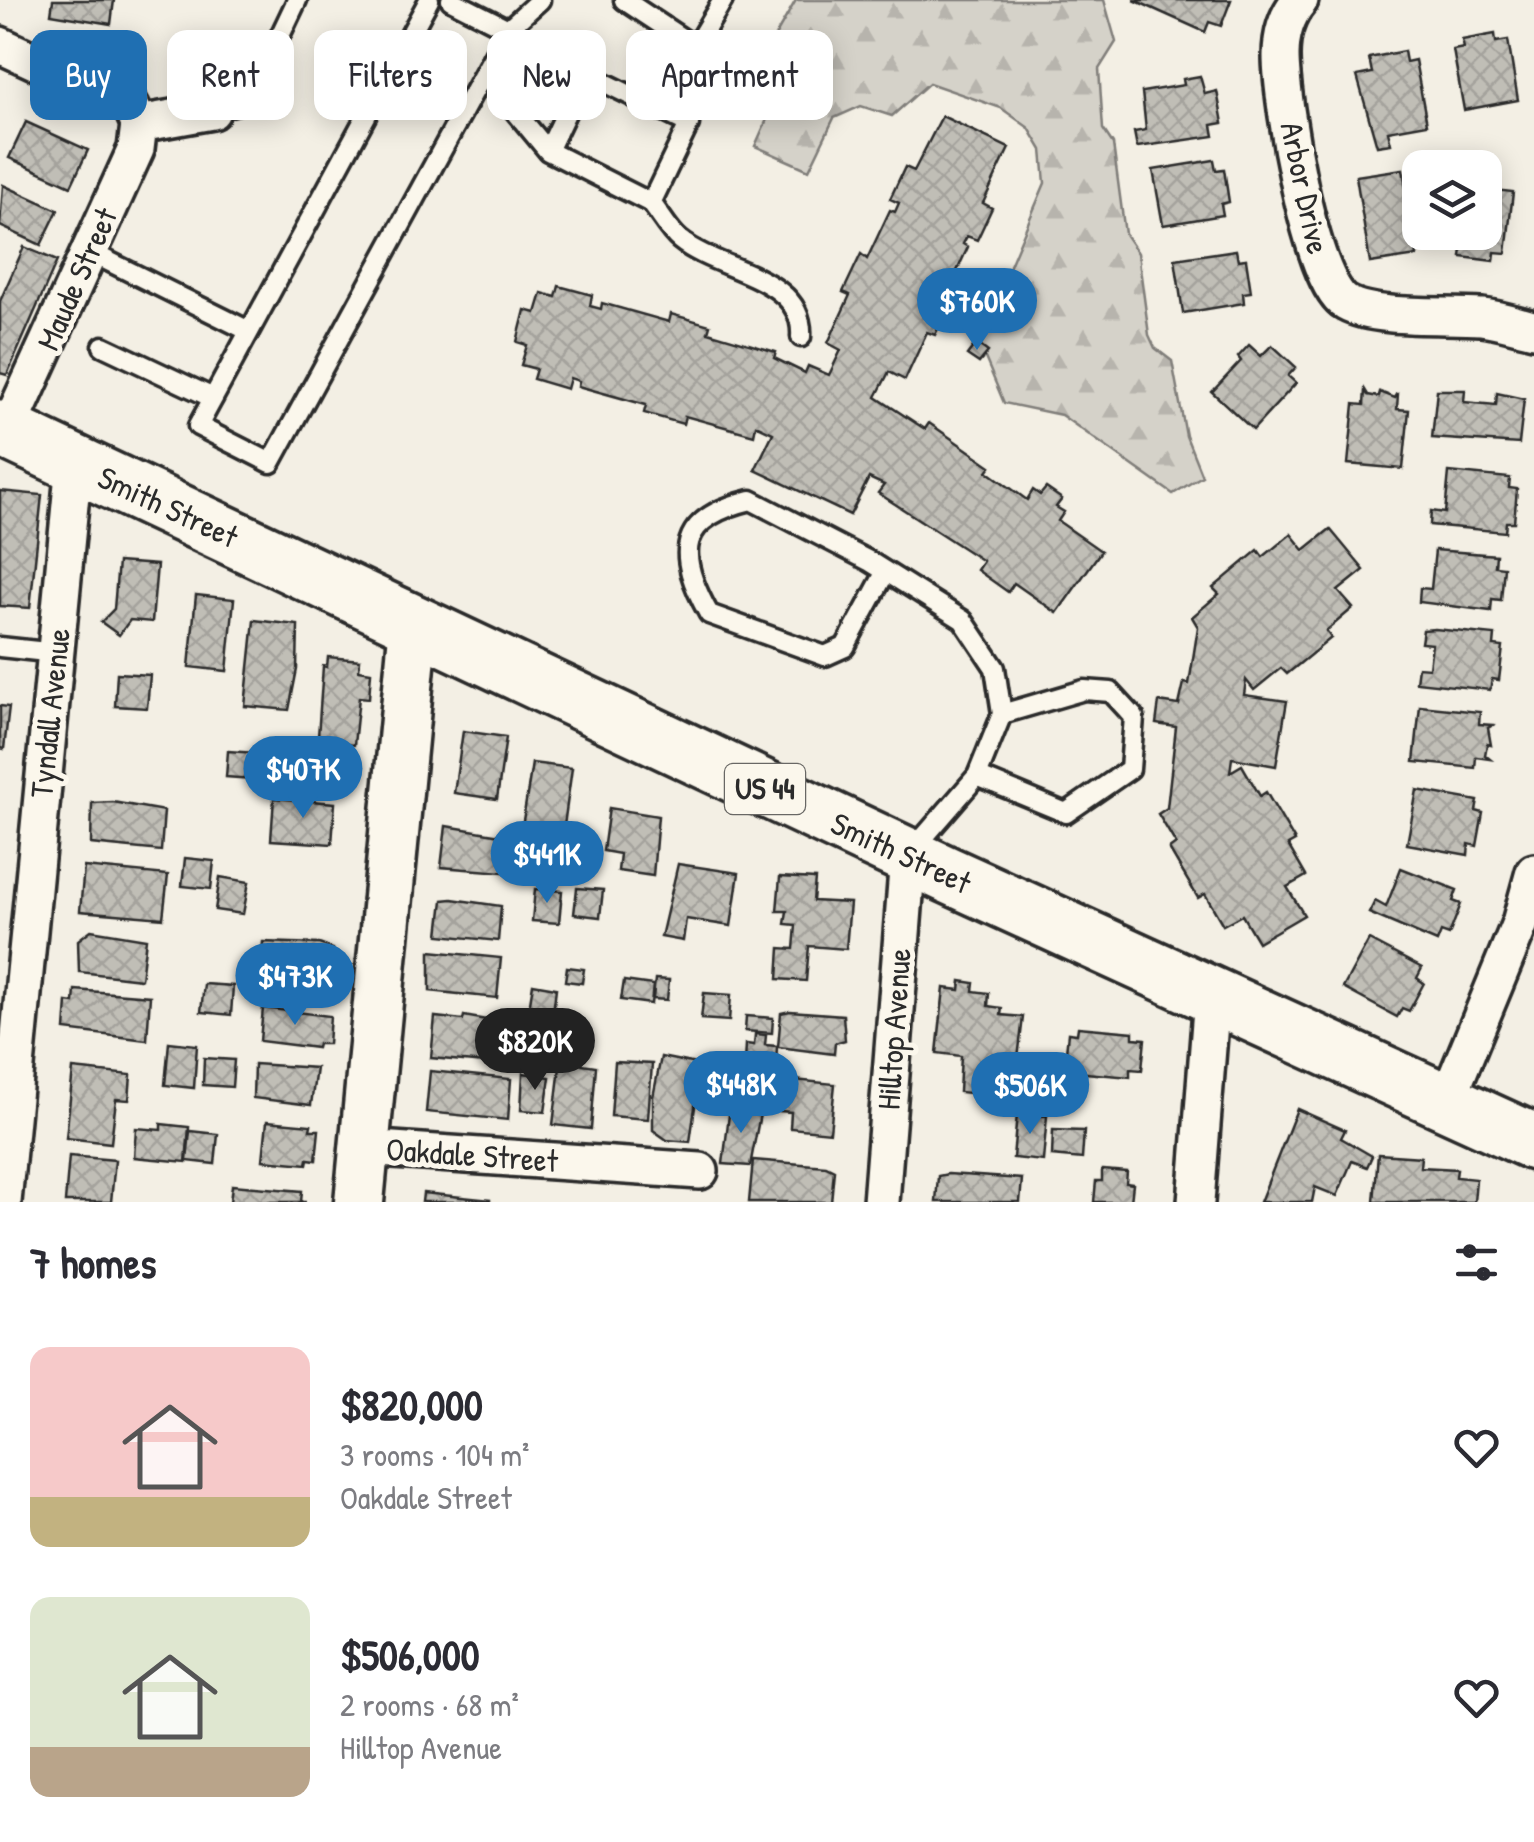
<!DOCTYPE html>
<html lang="en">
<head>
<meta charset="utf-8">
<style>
	:root { --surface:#fff; --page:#f7f7f7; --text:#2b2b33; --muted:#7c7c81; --accent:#1f6fb2 }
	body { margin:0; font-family:"Patrick Hand",sans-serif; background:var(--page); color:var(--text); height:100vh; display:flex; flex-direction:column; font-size:38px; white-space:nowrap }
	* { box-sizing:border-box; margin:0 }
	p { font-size:32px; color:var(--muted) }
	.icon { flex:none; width:55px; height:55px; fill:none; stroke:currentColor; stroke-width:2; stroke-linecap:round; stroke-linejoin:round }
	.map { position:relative; height:1202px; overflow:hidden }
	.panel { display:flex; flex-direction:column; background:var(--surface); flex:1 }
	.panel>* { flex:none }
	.top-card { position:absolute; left:30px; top:30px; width:1000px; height:90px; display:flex; gap:20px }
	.tools { position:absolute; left:1402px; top:150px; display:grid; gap:20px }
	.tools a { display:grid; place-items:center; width:100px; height:100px; border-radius:20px; background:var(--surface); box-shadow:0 5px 25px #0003; font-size:50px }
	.price { position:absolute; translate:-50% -85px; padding:0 22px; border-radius:35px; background:var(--accent); color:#fff; font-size:32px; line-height:65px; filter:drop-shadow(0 2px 5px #0008) }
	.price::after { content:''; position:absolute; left:50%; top:60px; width:30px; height:22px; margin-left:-15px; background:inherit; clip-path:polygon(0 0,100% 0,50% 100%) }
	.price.selected { background:#222; color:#fff }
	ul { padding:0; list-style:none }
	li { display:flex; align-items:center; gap:30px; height:250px; padding:0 30px }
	li span { display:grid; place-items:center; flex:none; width:280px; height:200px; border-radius:20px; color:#555 }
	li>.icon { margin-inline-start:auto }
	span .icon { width:120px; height:120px; fill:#fffc; stroke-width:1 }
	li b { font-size:42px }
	h2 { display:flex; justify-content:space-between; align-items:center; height:120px; padding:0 30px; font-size:42px }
	.chip { padding:0 35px; border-radius:20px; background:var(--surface); box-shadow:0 5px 25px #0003; font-size:35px; line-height:90px }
	.chip.selected { background:var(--accent); color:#fff }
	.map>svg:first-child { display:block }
</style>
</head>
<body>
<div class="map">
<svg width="1534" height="1202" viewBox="0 0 1534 1202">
	<defs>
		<pattern id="forest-firs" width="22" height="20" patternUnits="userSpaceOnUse" patternTransform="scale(2.5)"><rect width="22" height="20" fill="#d5d2c9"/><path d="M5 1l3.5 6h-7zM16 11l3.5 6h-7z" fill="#b7b4ad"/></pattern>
		<pattern id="building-cross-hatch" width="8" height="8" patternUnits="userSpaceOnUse" patternTransform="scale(2.5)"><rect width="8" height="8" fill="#c0beb6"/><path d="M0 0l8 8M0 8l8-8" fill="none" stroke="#a5a39d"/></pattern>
	</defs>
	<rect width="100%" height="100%" fill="#f3efe4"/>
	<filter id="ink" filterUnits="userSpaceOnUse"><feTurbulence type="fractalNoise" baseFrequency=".01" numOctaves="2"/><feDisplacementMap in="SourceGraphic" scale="20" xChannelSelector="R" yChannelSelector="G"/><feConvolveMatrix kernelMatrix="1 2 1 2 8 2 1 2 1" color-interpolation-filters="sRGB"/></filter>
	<g filter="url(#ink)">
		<!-- forest -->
		<path fill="url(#forest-firs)" stroke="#807e7a" stroke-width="2.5" d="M 796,0 L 1104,0 L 1116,42 L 1099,69 L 1103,129 L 1113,144 L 1125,234 L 1138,253 L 1149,335 L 1155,348 L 1172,361 L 1186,436 L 1202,476 L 1173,494 L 1061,415 L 1004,403 L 978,341 L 1045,183 L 1042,150 L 1029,128 L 1001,108 L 929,83 L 892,116 L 861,106 L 834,118 L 809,170 L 755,146 L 777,97 L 770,80 L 756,69 Z"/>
		<!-- building -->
		<g fill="url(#building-cross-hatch)" stroke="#2b2b2b" stroke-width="2.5">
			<path d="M 53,0 L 114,0 L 111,24 L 51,14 Z"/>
			<path d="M 1134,0 L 1231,0 L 1221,26 L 1209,22 L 1205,32 Z"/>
			<path d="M 1495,34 L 1496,42 L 1508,40 L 1518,100 L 1464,110 L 1453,50 L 1464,48 L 1462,40 Z"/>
			<path d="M 1404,51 L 1406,62 L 1415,60 L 1427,124 L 1388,131 L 1391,144 L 1377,146 L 1357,76 L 1372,73 L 1369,58 Z"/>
			<path d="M 1200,76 L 1205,94 L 1217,91 L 1223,123 L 1212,125 L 1214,136 L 1137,147 L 1134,132 L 1146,130 L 1142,92 L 1184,85 L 1183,79 Z"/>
			<path d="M 942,116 L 1009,148 L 983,203 L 992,208 L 977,240 L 967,236 L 963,244 L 968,247 L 946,295 L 953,298 L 935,335 L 927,332 L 905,380 L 889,372 L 876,397 L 925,429 L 929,423 L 991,466 L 987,471 L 1027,500 L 1033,490 L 1040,495 L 1046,488 L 1062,499 L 1056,507 L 1064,512 L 1058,521 L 1101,551 L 1057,613 L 1014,583 L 1008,592 L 977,570 L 983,561 L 878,493 L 884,485 L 869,478 L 850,515 L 755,470 L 773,433 L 756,425 L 754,435 L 685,416 L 683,424 L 644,413 L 646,405 L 578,386 L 579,381 L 570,378 L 567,389 L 533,379 L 536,369 L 521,365 L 527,345 L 517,342 L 525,310 L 536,313 L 542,293 L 556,297 L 559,286 L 592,295 L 590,306 L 601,309 L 602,303 L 669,322 L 671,314 L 710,325 L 708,332 L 776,352 L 774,358 L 805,373 L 808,366 L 829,375 L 841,350 L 828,343 L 850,295 L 843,292 L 861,254 L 867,259 L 890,210 L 895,212 L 899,203 L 890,199 L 905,167 L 914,171 Z"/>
			<path d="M 26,122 L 88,150 L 71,186 L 9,158 Z"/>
			<path d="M 1214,160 L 1216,170 L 1224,169 L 1229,202 L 1221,204 L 1223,215 L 1163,225 L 1153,170 Z"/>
			<path d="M 1403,169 L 1417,256 L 1370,263 L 1356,176 Z"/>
			<path d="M 3,185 L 58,210 L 41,245 L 0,226 Z"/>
			<path d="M 1485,189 L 1513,192 L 1506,253 L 1495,252 L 1494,261 L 1461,257 L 1462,249 L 1450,248 L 1452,232 L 1485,232 Z"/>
			<path d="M 24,247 L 57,261 L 7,375 L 0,373 L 0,301 Z"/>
			<path d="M 1236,250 L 1238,260 L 1246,259 L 1251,292 L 1243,293 L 1244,303 L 1183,313 L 1175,259 Z"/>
			<path d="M 976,343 L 988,352 L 979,363 L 967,355 Z"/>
			<path d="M 1249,345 L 1261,356 L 1272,345 L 1296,367 L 1288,376 L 1296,383 L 1253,430 L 1212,392 L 1241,361 L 1238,357 Z"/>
			<path d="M 1365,390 L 1368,395 L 1379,397 L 1380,392 L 1395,398 L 1398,393 L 1397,409 L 1409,410 L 1403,469 L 1348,464 L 1354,404 L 1364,405 Z"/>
			<path d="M 1437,390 L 1465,390 L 1464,402 L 1496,405 L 1497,393 L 1524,399 L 1519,444 L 1432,438 Z"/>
			<path d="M 1449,472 L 1510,478 L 1509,488 L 1517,489 L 1514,522 L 1506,522 L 1505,532 L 1430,525 L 1431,511 L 1445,513 Z"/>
			<path d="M 0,491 L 42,495 L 30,608 L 0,606 Z"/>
			<path d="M 1330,529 L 1364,570 L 1338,591 L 1353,608 L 1326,631 L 1331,638 L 1287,674 L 1281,668 L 1254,690 L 1246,680 L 1244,695 L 1287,701 L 1276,766 L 1232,758 L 1230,772 L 1242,765 L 1260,796 L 1266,792 L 1295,841 L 1288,845 L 1306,876 L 1287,887 L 1304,915 L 1258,942 L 1242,915 L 1223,925 L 1205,894 L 1198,898 L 1169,849 L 1176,844 L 1158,814 L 1167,808 L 1176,727 L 1156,724 L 1159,702 L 1179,705 L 1184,683 L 1189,684 L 1198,627 L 1192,617 L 1219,594 L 1213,588 L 1258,550 L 1263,557 L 1291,534 L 1304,550 Z"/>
			<path d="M 1435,550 L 1496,555 L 1495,566 L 1504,567 L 1501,600 L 1492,599 L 1491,611 L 1419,602 L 1420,588 L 1431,589 Z"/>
			<path d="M 118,562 L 157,565 L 152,622 L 130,620 L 119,635 L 101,622 L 114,609 Z"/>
			<path d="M 196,595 L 234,599 L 227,671 L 189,667 Z"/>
			<path d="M 254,620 L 298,625 L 297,669 L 289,710 L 245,706 Z"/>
			<path d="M 1435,629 L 1495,635 L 1494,646 L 1503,647 L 1499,680 L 1492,679 L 1490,690 L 1416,682 L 1418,667 L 1429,668 L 1432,644 L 1421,643 L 1423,630 Z"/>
			<path d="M 328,657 L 360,660 L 359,670 L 371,672 L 369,698 L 359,697 L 354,745 L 334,743 L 330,783 L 299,780 L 302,749 L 317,751 L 323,666 L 327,667 Z"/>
			<path d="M 117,673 L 150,675 L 147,708 L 115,706 Z"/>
			<path d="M 0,706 L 9,707 L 4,749 L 0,748 Z"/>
			<path d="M 1420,706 L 1480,712 L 1479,724 L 1493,725 L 1488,728 L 1491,745 L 1487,744 L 1485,755 L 1490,759 L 1476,757 L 1475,768 L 1414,762 Z"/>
			<path d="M 463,731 L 506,737 L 497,799 L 454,793 Z"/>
			<path d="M 228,751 L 255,753 L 252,779 L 226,777 Z"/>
			<path d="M 532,763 L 572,768 L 563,833 L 522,827 Z"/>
			<path d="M 1417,790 L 1478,801 L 1476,811 L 1483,813 L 1477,846 L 1469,844 L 1468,855 L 1407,844 Z"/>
			<path d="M 274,798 L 335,803 L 332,844 L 271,840 Z"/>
			<path d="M 113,802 L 164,811 L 161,851 L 91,844 L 92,803 Z"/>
			<path d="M 609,808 L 658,816 L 653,876 L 618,871 L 620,854 L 603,851 Z"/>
			<path d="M 446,826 L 519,838 L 515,873 L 441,867 Z"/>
			<path d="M 185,858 L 214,861 L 211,889 L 182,886 Z"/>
			<path d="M 678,864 L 739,873 L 731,926 L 686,919 L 683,941 L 661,937 Z"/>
			<path d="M 84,867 L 168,875 L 163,918 L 80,911 Z"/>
			<path d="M 1401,868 L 1457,890 L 1453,901 L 1461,904 L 1449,935 L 1441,932 L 1437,942 L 1369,913 L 1375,901 L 1386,907 Z"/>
			<path d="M 220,877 L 249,882 L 243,914 L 215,910 Z"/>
			<path d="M 780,877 L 815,879 L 813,901 L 850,903 L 846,949 L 809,946 L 806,981 L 778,979 L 780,948 L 794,949 L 796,925 L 785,924 L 787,911 L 777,911 Z"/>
			<path d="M 577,888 L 603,890 L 600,917 L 574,914 Z"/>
			<path d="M 535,889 L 562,891 L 559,923 L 532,921 Z"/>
			<path d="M 452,899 L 501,906 L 498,941 L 439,935 L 443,900 Z"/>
			<path d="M 91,930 L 146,939 L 141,979 L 79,972 L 78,940 Z"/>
			<path d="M 1369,940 L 1422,968 L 1417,978 L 1424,983 L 1409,1011 L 1402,1008 L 1397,1017 L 1343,988 Z"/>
			<path d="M 263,942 L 319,944 L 333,949 L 329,989 L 259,983 Z"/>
			<path d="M 430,951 L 501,958 L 497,998 L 430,991 Z"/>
			<path d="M 567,967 L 584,969 L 582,983 L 565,981 Z"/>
			<path d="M 655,979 L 669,980 L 667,1000 L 653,999 Z"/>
			<path d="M 624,981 L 653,985 L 651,1004 L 621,1000 Z"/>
			<path d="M 961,981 L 974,983 L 973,991 L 989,993 L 988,1006 L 1002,1008 L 1001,1015 L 1023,1017 L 1014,1092 L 999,1090 L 998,1096 L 959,1092 L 961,1056 L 937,1053 L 944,988 L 960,990 Z"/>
			<path d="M 204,984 L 233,986 L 231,1015 L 201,1012 Z"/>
			<path d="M 533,984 L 556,988 L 553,1013 L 529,1009 Z"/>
			<path d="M 75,990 L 150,996 L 147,1040 L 65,1030 L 67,1002 L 74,1003 Z"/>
			<path d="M 704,993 L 731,995 L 729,1021 L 701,1019 Z"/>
			<path d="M 263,1008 L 330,1016 L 328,1044 L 318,1044 L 317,1048 L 260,1041 Z"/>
			<path d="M 790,1011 L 843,1015 L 845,1040 L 835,1043 L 834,1054 L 778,1047 L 781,1013 Z"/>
			<path d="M 527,1013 L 556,1016 L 553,1044 L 525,1041 Z"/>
			<path d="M 464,1016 L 509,1024 L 506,1065 L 431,1058 L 435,1017 L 463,1020 Z"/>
			<path d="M 746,1016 L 773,1018 L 772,1033 L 745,1031 Z"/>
			<path d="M 1078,1027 L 1133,1032 L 1133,1038 L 1145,1039 L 1142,1070 L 1130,1069 L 1130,1077 L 1074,1072 L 1074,1064 L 1065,1061 L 1068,1033 L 1077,1034 Z"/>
			<path d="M 755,1034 L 766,1035 L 765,1045 L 777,1046 L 776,1065 L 745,1063 L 746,1044 L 754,1045 Z"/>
			<path d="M 169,1042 L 197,1045 L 194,1088 L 165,1085 Z"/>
			<path d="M 562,1050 L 583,1052 L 582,1064 L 596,1066 L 591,1129 L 553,1125 Z"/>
			<path d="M 661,1057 L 701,1065 L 690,1142 L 667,1140 L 653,1130 L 653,1097 Z"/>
			<path d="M 204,1058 L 234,1060 L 232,1087 L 203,1085 Z"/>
			<path d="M 615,1062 L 652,1064 L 648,1119 L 611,1116 Z"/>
			<path d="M 254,1064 L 316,1068 L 311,1105 L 253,1098 Z"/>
			<path d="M 73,1069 L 131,1075 L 129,1100 L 116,1099 L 111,1143 L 66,1138 Z"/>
			<path d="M 430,1071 L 511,1079 L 508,1120 L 426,1112 Z"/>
			<path d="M 523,1073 L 550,1077 L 545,1112 L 521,1110 Z"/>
			<path d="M 794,1080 L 835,1084 L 830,1132 L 790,1128 L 791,1112 L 780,1111 L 781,1093 L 793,1094 Z"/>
			<path d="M 730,1106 L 761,1109 L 750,1166 L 723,1164 Z"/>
			<path d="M 1297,1109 L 1345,1130 L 1341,1138 L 1372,1156 L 1367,1167 L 1352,1161 L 1337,1196 L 1315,1187 L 1312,1202 L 1260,1202 Z"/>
			<path d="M 1017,1114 L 1047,1116 L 1043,1161 L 1013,1158 Z"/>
			<path d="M 267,1121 L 311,1125 L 310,1130 L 319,1130 L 316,1160 L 308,1159 L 307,1164 L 263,1160 Z"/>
			<path d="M 161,1124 L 189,1127 L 186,1162 L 134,1157 L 136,1128 L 161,1130 Z"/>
			<path d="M 1053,1130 L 1084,1131 L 1082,1159 L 1052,1156 Z"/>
			<path d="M 190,1131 L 218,1134 L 215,1164 L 187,1161 Z"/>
			<path d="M 1378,1154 L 1421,1157 L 1420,1167 L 1457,1169 L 1456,1177 L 1476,1179 L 1474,1202 L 1374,1202 Z"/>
			<path d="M 69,1156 L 115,1160 L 111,1202 L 65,1202 Z"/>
			<path d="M 753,1160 L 826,1166 L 834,1170 L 831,1202 L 749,1202 Z"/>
			<path d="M 1102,1170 L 1127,1172 L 1126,1183 L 1133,1184 L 1131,1202 L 1094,1202 L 1096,1181 L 1102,1181 Z"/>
			<path d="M 948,1174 L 1022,1179 L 1020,1202 L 936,1202 L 938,1176 Z"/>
			<path d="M 232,1185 L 302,1191 L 301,1202 L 306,1202 L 230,1202 Z"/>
			<path d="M 423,1193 L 490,1200 L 490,1202 L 422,1202 Z"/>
		</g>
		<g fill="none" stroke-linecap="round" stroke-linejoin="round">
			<defs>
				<g id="lane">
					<path d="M 429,0 L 198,426 L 271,463 L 508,29 L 451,0"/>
					<path d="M 624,0 L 695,47 L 723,0"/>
					<path d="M 508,29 L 540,0"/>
					<path d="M 485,75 L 548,151 L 585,73 L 689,124 L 651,203 L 548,151"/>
					<path d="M 212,111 L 249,101 L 297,0"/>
					<path d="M 651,203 C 660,214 669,231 680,240 C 719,272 805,276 801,337"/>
					<path d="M 90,252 L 249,331"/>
					<path d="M 103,346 L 213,398"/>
					<path d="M 885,573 L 845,647 L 825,656 L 709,614 C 675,553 677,518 751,500 L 869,561 L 963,620 L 995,668 L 1002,714 L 977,776 L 911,852"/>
					<path d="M 0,647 L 56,653"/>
					<path d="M 977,776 L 1066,813 L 1130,769 L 1134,717 L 1111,692 L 1084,690 L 1002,714"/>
				</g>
				<g id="street">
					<path d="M 1300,0 C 1286,16 1281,34 1281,56 C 1281,99 1310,283 1346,303 C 1376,320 1446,314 1482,317 C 1499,319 1517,325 1534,329"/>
					<path d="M 0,45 L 131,106 L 139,124 L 136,149 L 7,432"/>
					<path d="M 139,124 L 212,111"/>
					<path d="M 1446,1103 L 1520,923 L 1534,872"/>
					<path d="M 364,1148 L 700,1171"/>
					<path d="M 3,1202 L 74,463"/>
					<path d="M 881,1202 L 908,857"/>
					<path d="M 1196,1202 L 1212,996"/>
				</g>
				<path id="secondary" d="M 359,1202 L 414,624"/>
				<path id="primary" d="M 0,428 L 946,874 L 1534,1142"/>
			</defs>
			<!-- lane casing -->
			<use href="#lane" stroke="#2b2b2b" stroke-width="25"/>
			<!-- street casing -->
			<use href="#street" stroke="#2b2b2b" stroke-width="42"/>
			<!-- secondary casing -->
			<use href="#secondary" stroke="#2b2b2b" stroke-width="55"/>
			<!-- primary casing -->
			<use href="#primary" stroke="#2b2b2b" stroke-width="62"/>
			<!-- lane -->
			<use href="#lane" stroke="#fbf7ec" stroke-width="18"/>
			<!-- street -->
			<use href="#street" stroke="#fbf7ec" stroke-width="35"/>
			<!-- secondary -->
			<use href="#secondary" stroke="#fbf7ec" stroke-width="48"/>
			<!-- primary -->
			<use href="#primary" stroke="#fbf7ec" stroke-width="55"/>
		</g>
	</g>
	<g text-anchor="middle" stroke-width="10" stroke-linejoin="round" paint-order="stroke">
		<!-- shield labels -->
		<rect fill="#fbf7ec" stroke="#696865" stroke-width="2.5" x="725" y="764" width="80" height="50" rx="8"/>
		<g font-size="30" font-weight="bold" fill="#2b2b2b">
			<text x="765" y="799">US 44</text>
		</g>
		<!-- street labels -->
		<g font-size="32" fill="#2b2b2b" stroke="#fbf7ec">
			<text transform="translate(1305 188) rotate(78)" y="11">Arbor Drive</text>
			<text transform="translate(77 279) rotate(-66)" y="11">Maude Street</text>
			<text transform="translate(168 507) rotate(25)" y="11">Smith Street</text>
			<text transform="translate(50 713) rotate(-84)" y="11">Tyndall Avenue</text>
			<text transform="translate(901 853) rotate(25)" y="11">Smith Street</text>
			<text transform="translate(894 1029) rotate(-86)" y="11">Hilltop Avenue</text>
			<text transform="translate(472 1155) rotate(4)" y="11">Oakdale Street</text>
		</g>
	</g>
</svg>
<div class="tools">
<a><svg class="icon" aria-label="layers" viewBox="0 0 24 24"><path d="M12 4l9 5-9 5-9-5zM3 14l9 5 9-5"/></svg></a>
</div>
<b class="price" style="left:977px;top:353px">$760K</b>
<b class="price" style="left:303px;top:821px">$407K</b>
<b class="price" style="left:547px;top:906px">$441K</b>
<b class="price" style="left:295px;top:1028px">$473K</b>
<b class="price selected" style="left:535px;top:1093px">$820K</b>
<b class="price" style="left:741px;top:1136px">$448K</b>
<b class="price" style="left:1030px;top:1137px">$506K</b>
<div class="top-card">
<a class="chip selected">Buy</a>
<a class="chip">Rent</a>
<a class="chip">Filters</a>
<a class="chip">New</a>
<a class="chip">Apartment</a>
</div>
</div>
<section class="panel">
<h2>7 homes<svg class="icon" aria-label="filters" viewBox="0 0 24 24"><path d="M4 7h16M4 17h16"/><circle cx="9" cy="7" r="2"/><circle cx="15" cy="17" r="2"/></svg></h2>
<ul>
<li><span style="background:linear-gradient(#f6c9c9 75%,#c2b280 0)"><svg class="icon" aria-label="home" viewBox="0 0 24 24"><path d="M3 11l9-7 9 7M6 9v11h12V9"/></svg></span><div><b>$820,000</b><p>3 rooms · 104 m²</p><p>Oakdale Street</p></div><svg class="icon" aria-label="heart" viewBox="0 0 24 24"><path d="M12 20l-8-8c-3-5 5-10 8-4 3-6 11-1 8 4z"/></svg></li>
<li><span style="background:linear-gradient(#dfe7d0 75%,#b9a48a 0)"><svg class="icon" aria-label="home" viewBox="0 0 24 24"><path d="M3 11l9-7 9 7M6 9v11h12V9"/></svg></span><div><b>$506,000</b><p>2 rooms · 68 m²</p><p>Hilltop Avenue</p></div><svg class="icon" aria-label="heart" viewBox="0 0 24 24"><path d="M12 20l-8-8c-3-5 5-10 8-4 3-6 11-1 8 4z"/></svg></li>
</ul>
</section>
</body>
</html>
